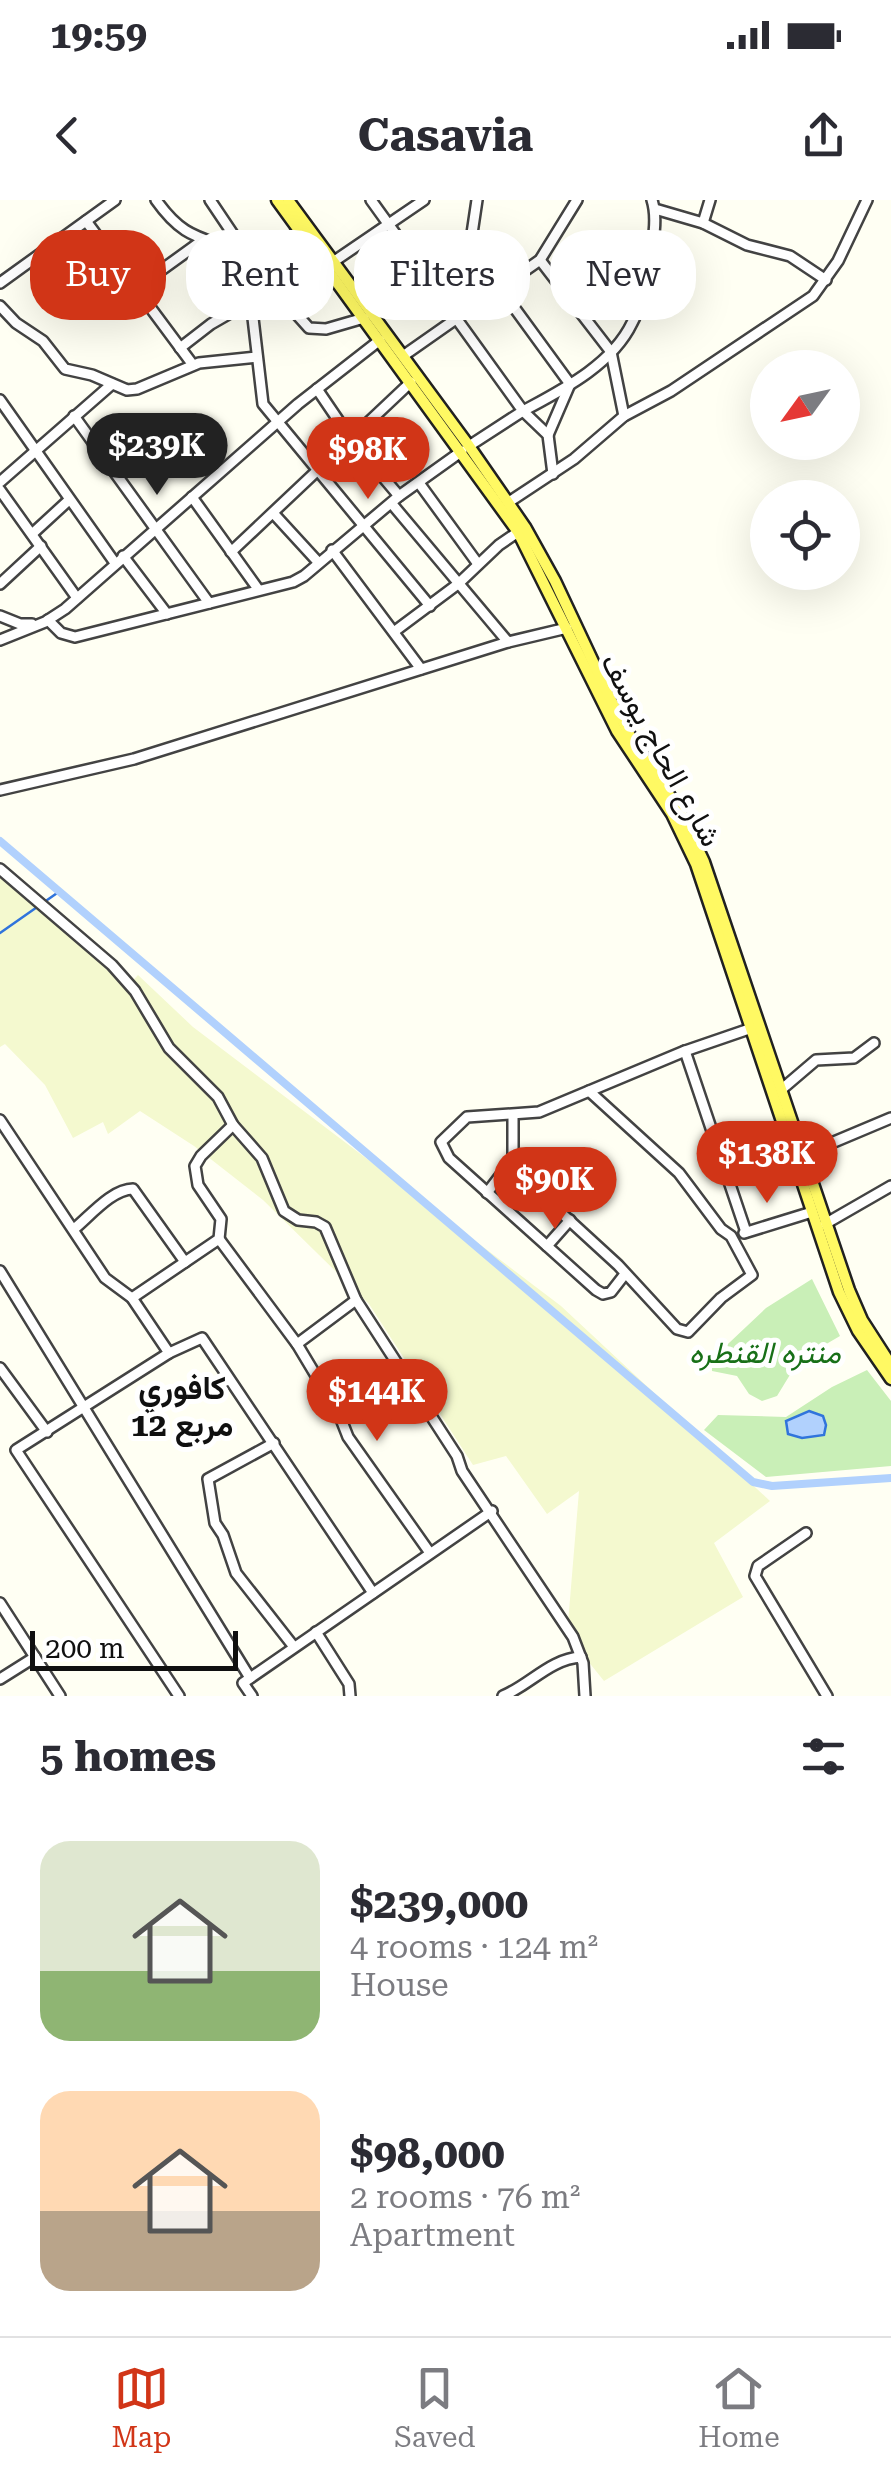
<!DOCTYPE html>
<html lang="en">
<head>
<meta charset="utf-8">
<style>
	:root { --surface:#fff; --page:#f7f7f7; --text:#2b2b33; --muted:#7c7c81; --line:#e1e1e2; --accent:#d13517 }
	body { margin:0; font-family:"Roboto Serif",Vazirmatn,serif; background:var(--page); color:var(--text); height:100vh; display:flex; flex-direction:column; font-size:38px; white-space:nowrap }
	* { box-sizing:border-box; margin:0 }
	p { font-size:32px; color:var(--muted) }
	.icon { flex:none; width:55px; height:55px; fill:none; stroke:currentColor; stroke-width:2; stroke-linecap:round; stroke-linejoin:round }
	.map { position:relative; height:1496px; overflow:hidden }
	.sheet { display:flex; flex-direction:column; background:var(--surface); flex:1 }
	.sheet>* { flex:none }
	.guide { position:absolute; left:30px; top:30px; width:832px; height:90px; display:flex; gap:20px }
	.needle { width:65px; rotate:237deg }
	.controls { position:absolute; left:750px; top:150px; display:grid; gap:20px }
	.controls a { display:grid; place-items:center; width:110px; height:110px; border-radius:50%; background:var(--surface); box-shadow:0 10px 40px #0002; font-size:50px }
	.scale { position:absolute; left:30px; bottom:25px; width:208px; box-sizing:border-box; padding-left:10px; border:5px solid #101010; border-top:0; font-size:28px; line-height:35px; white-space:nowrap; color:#101010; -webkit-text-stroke:8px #fff; paint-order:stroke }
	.price { position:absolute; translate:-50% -85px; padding:0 22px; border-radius:35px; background:var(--accent); color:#fff; font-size:32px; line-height:65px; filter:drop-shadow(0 2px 5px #0008) }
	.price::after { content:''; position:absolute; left:50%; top:60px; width:30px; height:22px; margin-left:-15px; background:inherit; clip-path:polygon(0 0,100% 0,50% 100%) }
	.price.current { background:#222; color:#fff }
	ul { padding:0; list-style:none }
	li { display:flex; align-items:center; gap:30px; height:250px; padding:0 40px }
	li span { display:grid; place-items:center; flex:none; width:280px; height:200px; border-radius:30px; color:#555 }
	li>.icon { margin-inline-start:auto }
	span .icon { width:120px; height:120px; fill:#fffc; stroke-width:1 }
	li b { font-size:42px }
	h2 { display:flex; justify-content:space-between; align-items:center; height:120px; padding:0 40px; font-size:42px }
	.pill { padding:0 35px; border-radius:40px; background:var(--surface); box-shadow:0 10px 40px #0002; font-size:35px; line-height:90px }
	.pill.current { background:var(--accent); color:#fff }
	.status { display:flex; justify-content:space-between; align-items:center; height:70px; padding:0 50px; background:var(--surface); direction:ltr }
	.status svg { height:28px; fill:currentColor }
	header { display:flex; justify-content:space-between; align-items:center; height:130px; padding:0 40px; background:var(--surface); font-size:45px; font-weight:700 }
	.tabs { display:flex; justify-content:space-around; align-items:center; height:140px; border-top:2px solid var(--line); background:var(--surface); font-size:28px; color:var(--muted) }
	.tabs a { display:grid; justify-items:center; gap:5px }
	.tabs .current { color:var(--accent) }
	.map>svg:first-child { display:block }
</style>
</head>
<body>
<div class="status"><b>19:59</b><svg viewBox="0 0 49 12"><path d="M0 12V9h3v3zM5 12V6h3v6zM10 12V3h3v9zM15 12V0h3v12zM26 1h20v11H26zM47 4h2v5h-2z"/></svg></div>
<header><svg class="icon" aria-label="back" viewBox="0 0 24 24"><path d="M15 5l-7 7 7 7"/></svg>Casavia<svg class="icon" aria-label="share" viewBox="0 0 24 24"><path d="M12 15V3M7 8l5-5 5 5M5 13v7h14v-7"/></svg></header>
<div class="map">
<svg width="891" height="1496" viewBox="0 0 891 1496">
	<rect width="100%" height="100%" fill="#fffff3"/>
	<!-- farmland -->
	<path fill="#f4f9cf" d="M 0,668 L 126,788 L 138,775 L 193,827 L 561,1106 L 770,1301 L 714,1343 L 743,1397 L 604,1481 L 567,1435 L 579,1291 L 547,1314 L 506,1256 L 473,1265 L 369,1104 L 263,1000 L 194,946 L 140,911 L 108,934 L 103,922 L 73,938 L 45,885 L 5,844 L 0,847 Z"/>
	<!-- green -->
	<g fill="#c9efb7">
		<path d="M 812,1079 L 840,1136 L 799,1160 L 777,1196 L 762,1201 L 749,1194 L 737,1176 L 712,1171 L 712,1159 L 766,1108 Z"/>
		<path d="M 867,1170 L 891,1201 L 891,1266 L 766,1277 L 704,1230 L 718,1215 L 786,1217 L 832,1187 Z"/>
	</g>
	<!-- water -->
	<path fill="#b1d1fd" stroke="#3074dc" stroke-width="2.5" d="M 809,1211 L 823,1216 L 826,1225 L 824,1235 L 802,1238 L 788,1234 L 786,1221 Z"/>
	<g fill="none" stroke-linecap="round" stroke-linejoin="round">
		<!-- stream -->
		<path stroke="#3074dc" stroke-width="2.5" d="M 0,733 L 60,691"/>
		<!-- canal -->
		<path stroke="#b1d1fd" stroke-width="8" d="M 0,641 L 753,1282 L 772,1286 L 891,1278"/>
		<defs>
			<g id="minor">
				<path d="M 156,0 C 185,41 202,36 244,54"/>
				<path d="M 210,0 L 257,70 L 309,128 L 326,129 L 364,118"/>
				<path d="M 371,0 L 523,211 L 469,246"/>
				<path d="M 477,0 L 470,47 L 570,184 L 548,235"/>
				<path d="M 655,9 L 703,23 L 747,45 L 790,56 L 826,80"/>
				<path d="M 86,21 L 193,165"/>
				<path d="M 703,23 L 710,0"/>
				<path d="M 304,27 L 266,56 L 256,76 L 251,101 L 263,204 L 430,406"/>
				<path d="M 540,60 L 611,152 L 624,216"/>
				<path d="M 333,62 L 424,0"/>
				<path d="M 0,83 L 115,0"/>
				<path d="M 135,89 L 203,40"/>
				<path d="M 0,106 L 16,123 L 43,141 L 65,169 L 92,175 L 127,190 L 137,189 L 199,163 L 257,157"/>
				<path d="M 180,148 L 211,124 L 251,101"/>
				<path d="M 403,156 L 540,60 L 577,0"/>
				<path d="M 317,189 L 351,239 L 399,296"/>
				<path d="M 0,200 L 115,363"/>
				<path d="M 74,216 L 209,403"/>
				<path d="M 553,274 L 548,235 L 523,211 C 562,190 612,165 632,123 C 642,105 645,82 649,62 C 653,43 658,19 652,0"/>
				<path d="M 0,282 L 112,184"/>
				<path d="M 419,283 L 478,364"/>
				<path d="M 0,290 L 77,398"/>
				<path d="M 192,297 L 258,389"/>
				<path d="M 509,302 L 574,259 L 624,216 L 671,191 L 813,96 L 838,61 L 867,0"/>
				<path d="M 392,304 L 508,442"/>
				<path d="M 274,314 L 318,362"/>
				<path d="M 32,334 L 69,300"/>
				<path d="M 332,350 L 421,469"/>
				<path d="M 231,352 L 411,182"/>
				<path d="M 123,356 L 167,414"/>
				<path d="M 0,384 L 41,346"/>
				<path d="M 0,416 L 20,424 L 32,424"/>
				<path d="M 48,420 L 61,433 L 75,437 L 293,382 L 304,376 L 399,296 L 462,251"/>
				<path d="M 395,431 L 458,384 L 499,345 L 518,332"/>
				<path d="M 0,440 L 45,422 L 65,409 L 298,204 L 380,140"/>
				<path d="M 0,590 L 134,559 L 508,442 L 567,428"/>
				<path d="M 0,669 L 112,765 L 135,791 L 169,848 L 218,897 L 233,925 L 262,958 L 284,1011 L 298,1020 L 316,1022 L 325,1027 L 356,1100 L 457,1256 L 462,1271 L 573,1437 L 583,1463 L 585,1496"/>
				<path d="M 685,851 L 746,1032"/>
				<path d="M 782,889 L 816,860 L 854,858 L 874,843"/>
				<path d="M 0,920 L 105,1078 L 132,1098 L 169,1153"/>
				<path d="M 803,955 L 891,918"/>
				<path d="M 510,966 L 618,1065 L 677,1129 L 688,1132 L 721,1098 L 752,1075 L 731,1036 L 721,1029 L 679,973 L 589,891"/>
				<path d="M 487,993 L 513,959 L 513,916"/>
				<path d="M 825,1024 L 891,986"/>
				<path d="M 74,1029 C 90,1016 112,989 133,989 L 185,1062"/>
				<path d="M 744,1033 L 812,1012"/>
				<path d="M 219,1039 L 297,1144"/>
				<path d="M 547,1046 L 570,1020"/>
				<path d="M 0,1071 L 250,1478"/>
				<path d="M 625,1074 L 611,1092 L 603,1094 L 596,1090 L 449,958 L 441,942 L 467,917 L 539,912 L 685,851 L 752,828"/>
				<path d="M 132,1098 L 219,1039 L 221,1019 L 198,985 L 195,966 L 201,956 L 233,925"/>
				<path d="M 356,1100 L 297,1144 L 339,1214 L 348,1237 L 430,1353"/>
				<path d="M 0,1168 L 47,1232"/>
				<path d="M 274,1243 L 208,1279 L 215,1323 L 223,1335 L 236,1373 L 294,1447"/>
				<path d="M 806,1333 L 758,1366 L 755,1376 L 827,1496"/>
				<path d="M 0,1403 L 60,1496"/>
				<path d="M 316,1432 L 349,1484 L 350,1496"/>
				<path d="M 0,1479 L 35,1457"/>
				<path d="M 179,1496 L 16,1250 L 169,1153 L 202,1138 L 373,1393"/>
				<path d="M 252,1496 L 243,1483 L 492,1311"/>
				<path d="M 503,1496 C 531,1484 550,1459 581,1457"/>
			</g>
			<g id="major">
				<path d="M 277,0 L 518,332 L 617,531 L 672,614 L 696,664 L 839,1092 L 858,1131 L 891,1179"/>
				<path d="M 288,0 L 469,246 L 525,327 L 555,381 L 610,498 L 634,543 L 680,611 L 704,662 L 849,1090 L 862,1120 L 891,1165"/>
			</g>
		</defs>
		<!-- minor casing -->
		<use href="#minor" stroke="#434343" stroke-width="14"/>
		<!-- major casing -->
		<use href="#major" stroke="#212121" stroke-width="15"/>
		<!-- minor -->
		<use href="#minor" stroke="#fff" stroke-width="9"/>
		<!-- major -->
		<use href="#major" stroke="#fff963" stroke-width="10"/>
	</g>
	<g text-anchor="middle" stroke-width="10" stroke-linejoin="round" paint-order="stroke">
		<!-- street labels -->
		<g font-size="30" fill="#101010" stroke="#fff">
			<text transform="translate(661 550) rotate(61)" y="10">شارع الحاج يوسف</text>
		</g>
		<!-- park labels -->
		<g font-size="30" font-style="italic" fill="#187018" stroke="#fff">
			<text x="765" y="1163">منتره القنطره</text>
		</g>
		<!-- neighbourhood labels -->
		<g font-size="32" font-weight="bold" fill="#101010" stroke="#fff">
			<text x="182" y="1199">كافوري<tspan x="182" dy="37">مربع 12</tspan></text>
		</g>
	</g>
</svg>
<div class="controls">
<a><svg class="needle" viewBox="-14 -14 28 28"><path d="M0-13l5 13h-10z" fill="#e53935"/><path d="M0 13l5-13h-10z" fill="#7c7c81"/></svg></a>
<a><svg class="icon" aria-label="locate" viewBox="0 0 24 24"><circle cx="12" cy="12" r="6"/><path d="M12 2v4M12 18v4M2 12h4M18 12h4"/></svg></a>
</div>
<div class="scale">200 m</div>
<b class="price current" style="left:157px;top:298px">$239K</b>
<b class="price" style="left:368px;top:302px">$98K</b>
<b class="price" style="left:767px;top:1006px">$138K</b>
<b class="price" style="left:555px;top:1032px">$90K</b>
<b class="price" style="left:377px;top:1244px">$144K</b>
<div class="guide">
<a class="pill current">Buy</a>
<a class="pill">Rent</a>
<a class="pill">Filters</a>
<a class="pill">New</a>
</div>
</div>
<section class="sheet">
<h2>5 homes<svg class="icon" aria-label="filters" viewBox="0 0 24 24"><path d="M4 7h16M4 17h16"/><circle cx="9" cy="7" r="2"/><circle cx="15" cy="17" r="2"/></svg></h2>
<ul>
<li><span style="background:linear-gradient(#dfe7d0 65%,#8fb573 0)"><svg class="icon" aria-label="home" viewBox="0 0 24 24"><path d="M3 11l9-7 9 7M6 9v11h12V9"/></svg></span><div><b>$239,000</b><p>4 rooms · 124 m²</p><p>House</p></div></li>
<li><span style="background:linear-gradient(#ffd9b3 60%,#b9a48a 0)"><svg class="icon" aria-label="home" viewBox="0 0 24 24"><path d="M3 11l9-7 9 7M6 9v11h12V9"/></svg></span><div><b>$98,000</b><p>2 rooms · 76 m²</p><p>Apartment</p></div></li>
</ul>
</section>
<nav class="tabs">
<a class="current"><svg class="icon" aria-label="map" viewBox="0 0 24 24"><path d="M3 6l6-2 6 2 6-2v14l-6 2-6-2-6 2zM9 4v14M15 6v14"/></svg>Map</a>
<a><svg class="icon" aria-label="saved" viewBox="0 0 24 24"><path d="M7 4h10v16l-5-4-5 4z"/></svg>Saved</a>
<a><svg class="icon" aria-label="home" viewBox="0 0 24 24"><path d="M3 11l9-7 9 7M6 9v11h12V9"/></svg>Home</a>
</nav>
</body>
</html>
